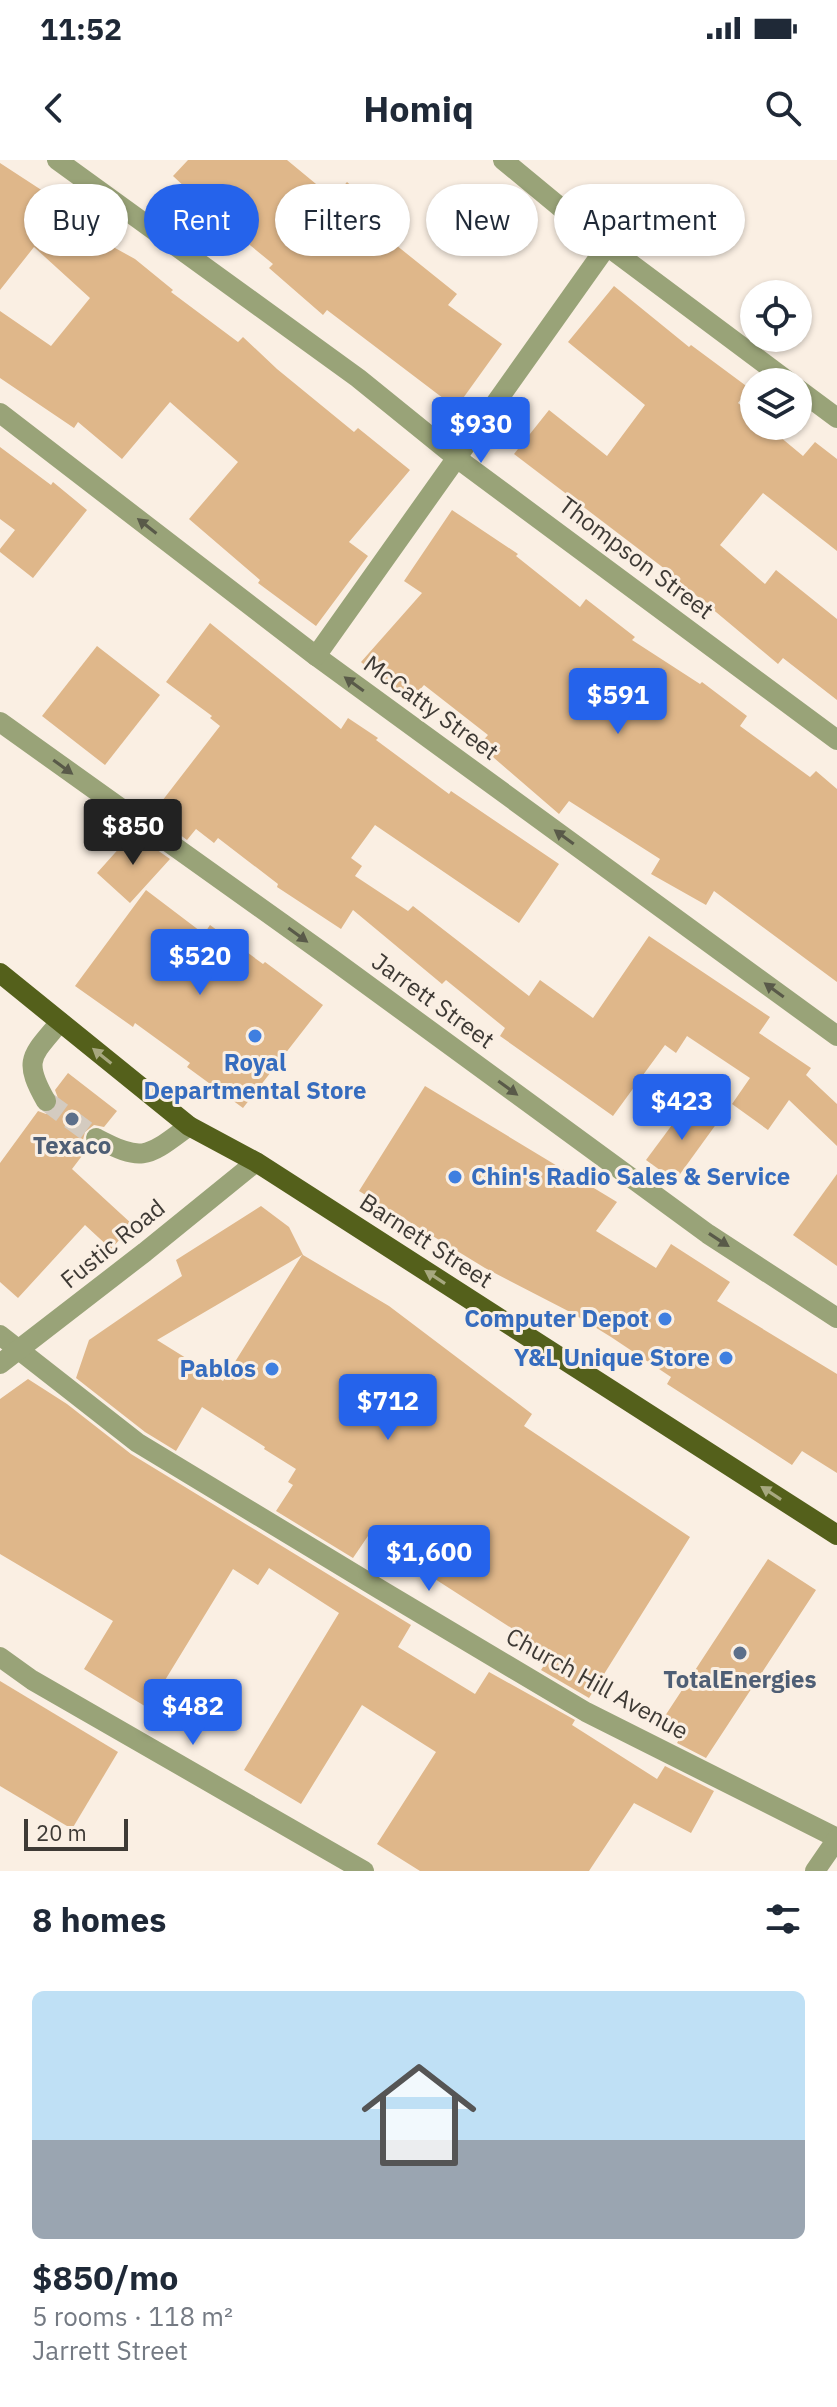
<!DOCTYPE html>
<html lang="en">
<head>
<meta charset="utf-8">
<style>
	:root { --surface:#fff; --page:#f6f6f7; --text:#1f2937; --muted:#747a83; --line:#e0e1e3; --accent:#2563eb }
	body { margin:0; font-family:"IBM Plex Sans",sans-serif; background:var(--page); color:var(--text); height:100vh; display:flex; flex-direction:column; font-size:30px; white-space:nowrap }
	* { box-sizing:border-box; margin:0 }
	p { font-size:26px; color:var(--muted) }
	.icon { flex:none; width:44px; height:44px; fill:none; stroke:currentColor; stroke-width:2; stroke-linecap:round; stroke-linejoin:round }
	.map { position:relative; height:1711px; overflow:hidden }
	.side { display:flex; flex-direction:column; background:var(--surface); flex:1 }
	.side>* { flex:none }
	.hud { position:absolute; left:24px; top:24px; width:790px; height:72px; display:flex; gap:16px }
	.buttons { position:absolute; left:740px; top:120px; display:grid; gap:16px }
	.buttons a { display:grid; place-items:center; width:72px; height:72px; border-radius:50%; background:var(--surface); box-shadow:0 2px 6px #0004; font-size:40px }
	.scale { position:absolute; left:24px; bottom:20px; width:104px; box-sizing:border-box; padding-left:8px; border:4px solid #3e3a35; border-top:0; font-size:22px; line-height:28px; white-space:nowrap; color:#3e3a35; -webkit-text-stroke:6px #faefe3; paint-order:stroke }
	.price { position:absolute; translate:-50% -68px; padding:0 18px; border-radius:8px; background:var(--accent); color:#fff; font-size:26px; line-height:52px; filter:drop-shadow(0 2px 4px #0008) }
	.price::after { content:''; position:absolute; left:50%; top:48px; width:24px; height:18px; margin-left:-12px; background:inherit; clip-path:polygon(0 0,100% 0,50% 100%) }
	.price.current { background:#222; color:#fff }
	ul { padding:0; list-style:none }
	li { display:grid; align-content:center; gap:16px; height:424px; padding:0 32px }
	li+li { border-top:2px solid var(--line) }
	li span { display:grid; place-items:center; height:248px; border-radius:12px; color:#555 }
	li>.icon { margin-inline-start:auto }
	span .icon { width:144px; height:144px; fill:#fffc; stroke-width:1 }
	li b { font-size:34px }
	h2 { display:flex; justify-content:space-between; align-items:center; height:96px; padding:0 32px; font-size:34px }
	.pill { padding:0 28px; border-radius:36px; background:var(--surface); box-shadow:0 2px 6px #0004; font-size:28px; line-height:72px }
	.pill.current { background:var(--accent); color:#fff }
	.status { display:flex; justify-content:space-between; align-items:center; height:56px; padding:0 40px; background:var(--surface); direction:ltr }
	.status svg { height:22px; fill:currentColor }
	header { display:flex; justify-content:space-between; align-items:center; height:104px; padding:0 32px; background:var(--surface); font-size:36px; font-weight:700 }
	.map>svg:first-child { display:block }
</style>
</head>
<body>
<div class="status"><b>11:52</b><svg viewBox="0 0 49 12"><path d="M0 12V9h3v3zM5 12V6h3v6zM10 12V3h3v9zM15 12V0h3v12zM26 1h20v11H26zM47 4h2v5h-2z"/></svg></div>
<header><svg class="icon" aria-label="back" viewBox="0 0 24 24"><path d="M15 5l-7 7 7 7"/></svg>Homiq<svg class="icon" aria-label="search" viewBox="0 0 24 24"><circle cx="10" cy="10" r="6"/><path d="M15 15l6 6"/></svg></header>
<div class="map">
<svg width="837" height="1711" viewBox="0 0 837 1711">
	<rect width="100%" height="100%" fill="#faefe3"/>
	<!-- building -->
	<g fill="#dfb78a" fill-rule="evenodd">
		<path d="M 188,0 L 287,0 L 333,38 L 347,22 L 401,70 L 391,81 L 457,134 L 448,145 L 502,184 L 456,248 L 327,150 L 323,155 L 269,108 L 273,104 L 229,68 L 173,16 Z"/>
		<path d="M 0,3 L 46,33 L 57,56 L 135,99 L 173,130 L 171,132 L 238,182 L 243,177 L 277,209 L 354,272 L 358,268 L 410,310 L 349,382 L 368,396 L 316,466 L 258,423 L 260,420 L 189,359 L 238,302 L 170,242 L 122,299 L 78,262 L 74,268 L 0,218 L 0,151 L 51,186 L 90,138 L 34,87 L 0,130 Z"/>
		<path d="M 614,126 L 689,187 L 691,185 L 749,228 L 738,243 L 754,255 L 754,266 L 767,266 L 803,296 L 815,282 L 837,299 L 837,391 L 763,333 L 720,385 L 765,424 L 776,410 L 837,459 L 837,540 L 783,498 L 778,504 L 661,406 L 514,294 L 549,250 L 607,296 L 645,245 L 568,182 Z"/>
		<path d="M 0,287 L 51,325 L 53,322 L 87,350 L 33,418 L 0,392 L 0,389 L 15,370 L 0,359 Z"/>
		<path d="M 452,350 L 518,394 L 516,396 L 580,447 L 586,439 L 635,477 L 632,480 L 700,524 L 702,522 L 747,556 L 740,566 L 810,617 L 816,611 L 837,629 L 837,822 L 714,731 L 706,745 L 651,714 L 660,699 L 569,641 L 559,654 L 479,585 L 488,575 L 424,525 L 408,543 L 361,502 L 422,433 L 404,421 Z"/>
		<path d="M 210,463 L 341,569 L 348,558 L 378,578 L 376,580 L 449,634 L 451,631 L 559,704 L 519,763 L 375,665 L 351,698 L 362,706 L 355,716 L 408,751 L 413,746 L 529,836 L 540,820 L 593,858 L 649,776 L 770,857 L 759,873 L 811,908 L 806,915 L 837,944 L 837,986 L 789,940 L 768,970 L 732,944 L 750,918 L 687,876 L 676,893 L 665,885 L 613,956 L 500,876 L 505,868 L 446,820 L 442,824 L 353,750 L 341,769 L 277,727 L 278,724 L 218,678 L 214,683 L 196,669 L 187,680 L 152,654 L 220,566 L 210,558 L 212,556 L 166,522 Z"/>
		<path d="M 97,486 L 160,535 L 105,605 L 42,556 Z"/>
		<path d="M 131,675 L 134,678 L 136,675 L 170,699 L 130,743 L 97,713 Z"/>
		<path d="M 146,730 L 204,774 L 210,765 L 263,804 L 265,802 L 323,845 L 243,948 L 187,907 L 190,903 L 135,863 L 133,867 L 75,826 Z"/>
		<path d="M 68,913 L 117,951 L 104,967 L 94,965 L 85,972 L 83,980 L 88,988 L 72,1009 L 133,1065 L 111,1089 L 85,1065 L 18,1138 L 0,1122 L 0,1003 L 38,951 L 46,954 L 57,949 L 59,941 L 55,930 Z"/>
		<path d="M 425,926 L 617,1042 L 596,1071 L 656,1108 L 671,1084 L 730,1122 L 717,1141 L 837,1214 L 837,1313 L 802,1291 L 792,1305 L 667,1224 L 671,1217 L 611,1177 L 572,1153 L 485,1108 L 359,1031 Z"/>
		<path d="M 689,942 L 717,963 L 675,1021 L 646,1000 Z"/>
		<path d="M 837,1014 L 837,1106 L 793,1075 Z"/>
		<path d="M 261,1046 L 289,1067 L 303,1095 L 389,1146 L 532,1254 L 524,1266 L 690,1377 L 589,1538 L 541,1510 L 549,1498 L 514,1474 L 516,1471 L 368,1376 L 353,1398 L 276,1351 L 293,1325 L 288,1322 L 296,1309 L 264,1289 L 265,1287 L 202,1247 L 176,1291 L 145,1272 L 76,1218 L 89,1180 L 182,1116 L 176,1100 ZM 302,1095 L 223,1221 L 157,1180 Z"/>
		<path d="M 28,1219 L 67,1244 L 131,1294 L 411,1465 L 398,1487 L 475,1534 L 489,1512 L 575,1560 L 572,1565 L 657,1619 L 665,1606 L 714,1631 L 691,1673 L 634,1643 L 589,1711 L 420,1711 L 377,1684 L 436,1592 L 362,1545 L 301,1644 L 244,1610 L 339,1453 L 269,1408 L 258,1425 L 233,1409 L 148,1548 L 84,1509 L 113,1461 L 0,1394 L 0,1239 Z"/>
		<path d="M 768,1399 L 816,1430 L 706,1598 L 677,1583 L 685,1569 L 665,1556 Z"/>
		<path d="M 0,1521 L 118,1592 L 72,1669 L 0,1626 Z"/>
	</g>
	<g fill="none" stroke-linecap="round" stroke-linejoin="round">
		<!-- minor-tunnel -->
		<path stroke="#d4cbc0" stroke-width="20" stroke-dasharray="20 10" stroke-linecap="butt" d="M 46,941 L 96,978"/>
		<!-- minor -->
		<g stroke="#99a378" stroke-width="20">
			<path d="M 57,0 L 358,218 L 458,299 L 837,580"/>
			<path d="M 503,0 L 607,86 L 789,222"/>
			<path d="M 798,229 L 837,258"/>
			<path d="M 0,253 L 316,496 L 837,876"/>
			<path d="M 316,496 L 607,86"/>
			<path d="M 0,562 L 332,799 L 708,1074 L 837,1158"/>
			<path d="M 46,941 C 22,899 32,896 60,862"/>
			<path d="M 96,978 C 144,1003 147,997 189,966"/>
			<path d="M 0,1175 L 138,1283 L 381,1430 L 586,1552 L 837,1678"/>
			<path d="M 0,1204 L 145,1092 L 256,1002"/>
			<path d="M 0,1497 L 32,1520 L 364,1711"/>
			<path d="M 815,1711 L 837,1679"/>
		</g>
		<!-- major -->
		<path stroke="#54601b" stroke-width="20" d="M 0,813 L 189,966 L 256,1002 L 837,1375"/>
	</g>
	<!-- one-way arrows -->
	<defs><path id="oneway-solid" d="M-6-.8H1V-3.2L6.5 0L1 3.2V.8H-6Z" transform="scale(2)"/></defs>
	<g fill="#595a49">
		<use href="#oneway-solid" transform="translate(147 366) rotate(-142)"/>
		<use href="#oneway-solid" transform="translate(354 524) rotate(-144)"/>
		<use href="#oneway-solid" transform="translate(63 607) rotate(36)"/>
		<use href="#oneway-solid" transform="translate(564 677) rotate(-144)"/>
		<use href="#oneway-solid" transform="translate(298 775) rotate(36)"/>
		<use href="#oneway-solid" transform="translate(774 830) rotate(-144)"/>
		<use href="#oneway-solid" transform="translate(508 928) rotate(36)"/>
		<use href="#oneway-solid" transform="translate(719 1080) rotate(33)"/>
	</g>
	<g fill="#a7a87f">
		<use href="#oneway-solid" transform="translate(102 896) rotate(-141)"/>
		<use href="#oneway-solid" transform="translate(435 1117) rotate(-147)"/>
		<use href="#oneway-solid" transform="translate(771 1333) rotate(-147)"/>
	</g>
	<!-- markers -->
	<g fill="#3f7fe0" stroke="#faefe3" stroke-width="3">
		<circle cx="255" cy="876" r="8"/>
		<circle cx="455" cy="1017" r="8"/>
		<circle cx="665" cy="1159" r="8"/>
		<circle cx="726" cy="1198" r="8"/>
		<circle cx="272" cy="1209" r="8"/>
	</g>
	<g fill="#5c6f8a" stroke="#faefe3" stroke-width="3">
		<circle cx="72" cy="959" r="8"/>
		<circle cx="740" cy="1493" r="8"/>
	</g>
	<g text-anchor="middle" stroke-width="6" stroke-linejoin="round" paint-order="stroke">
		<!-- street labels -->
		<g font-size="24" fill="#3e3a35" stroke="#faefe3">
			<text transform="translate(636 398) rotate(37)" y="8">Thompson Street</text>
			<text transform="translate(431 548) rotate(36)" y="8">McCatty Street</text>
			<text transform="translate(433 841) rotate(36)" y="8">Jarrett Street</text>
			<text transform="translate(426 1081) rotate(33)" y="8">Barnett Street</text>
			<text transform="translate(113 1084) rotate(-39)" y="8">Fustic Road</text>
			<text transform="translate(597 1524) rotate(29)" y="8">Church Hill Avenue</text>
		</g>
		<!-- shop labels -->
		<g font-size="24" font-weight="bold" fill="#366cbe" stroke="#faefe3" text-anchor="end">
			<text x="255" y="911" text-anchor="middle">Royal<tspan x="255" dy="28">Departmental Store</tspan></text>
			<text x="471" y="1025" text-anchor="start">Chin's Radio Sales &amp; Service</text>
			<text x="649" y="1167">Computer Depot</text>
			<text x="710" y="1206">Y&amp;L Unique Store</text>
			<text x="256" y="1217">Pablos</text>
		</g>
		<!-- service labels -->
		<g font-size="24" font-weight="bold" fill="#4e5e75" stroke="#faefe3">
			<text x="72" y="994">Texaco</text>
			<text x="740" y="1528">TotalEnergies</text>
		</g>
	</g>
</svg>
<div class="buttons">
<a><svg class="icon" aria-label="locate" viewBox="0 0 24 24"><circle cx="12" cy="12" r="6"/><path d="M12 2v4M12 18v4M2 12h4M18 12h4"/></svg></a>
<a><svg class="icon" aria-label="layers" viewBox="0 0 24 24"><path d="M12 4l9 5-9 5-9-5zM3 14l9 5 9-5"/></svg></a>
</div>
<div class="scale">20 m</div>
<b class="price" style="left:481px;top:305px">$930</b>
<b class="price" style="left:618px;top:576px">$591</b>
<b class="price current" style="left:133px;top:707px">$850</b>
<b class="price" style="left:200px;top:837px">$520</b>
<b class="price" style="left:682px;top:982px">$423</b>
<b class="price" style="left:388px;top:1282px">$712</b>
<b class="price" style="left:429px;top:1433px">$1,600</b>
<b class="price" style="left:193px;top:1587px">$482</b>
<div class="hud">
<a class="pill">Buy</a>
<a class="pill current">Rent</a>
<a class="pill">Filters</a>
<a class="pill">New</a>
<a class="pill">Apartment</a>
</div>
</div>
<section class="side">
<h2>8 homes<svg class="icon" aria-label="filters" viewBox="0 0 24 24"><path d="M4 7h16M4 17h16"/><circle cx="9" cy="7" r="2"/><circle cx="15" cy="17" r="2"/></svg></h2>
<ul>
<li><span style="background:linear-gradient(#bfe0f5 60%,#9aa5b1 0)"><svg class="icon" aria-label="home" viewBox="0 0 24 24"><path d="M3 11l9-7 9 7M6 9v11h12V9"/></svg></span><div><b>$850/mo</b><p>5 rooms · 118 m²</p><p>Jarrett Street</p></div></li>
</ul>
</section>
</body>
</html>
